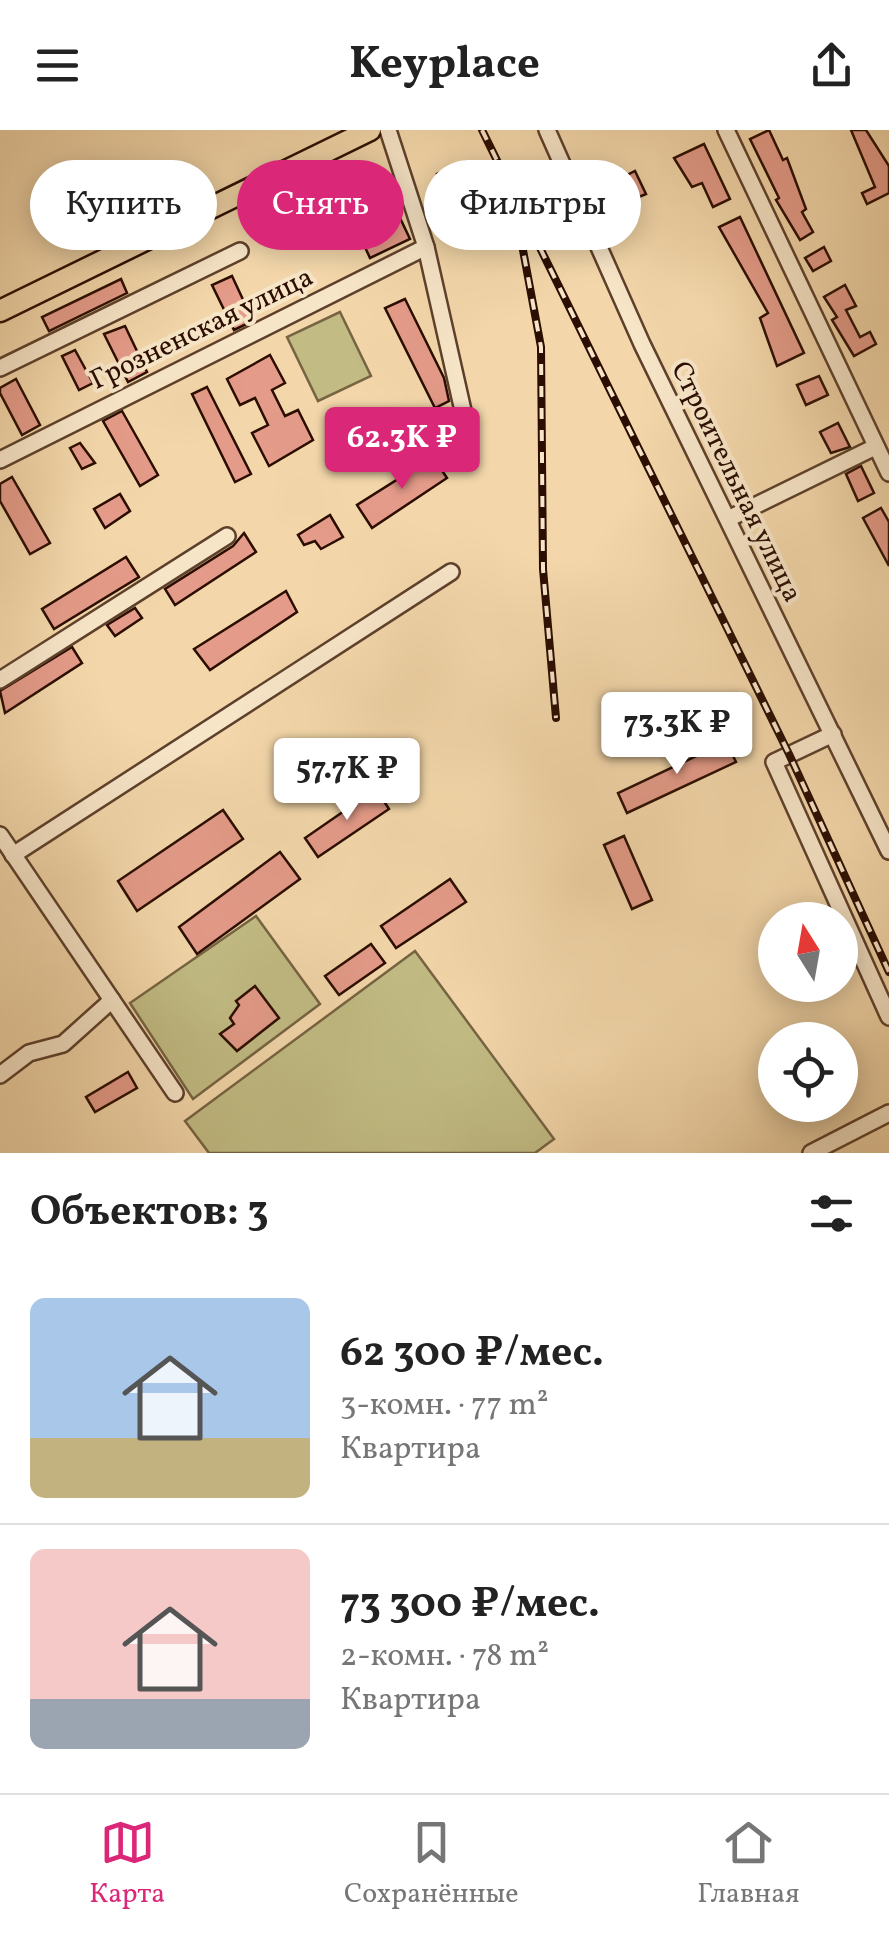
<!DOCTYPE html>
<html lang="ru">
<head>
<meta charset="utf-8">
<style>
	:root { --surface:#fff; --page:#f6f6f6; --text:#222; --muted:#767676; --line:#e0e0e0; --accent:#db2777 }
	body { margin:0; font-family:Vollkorn,serif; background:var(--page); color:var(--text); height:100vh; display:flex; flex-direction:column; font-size:38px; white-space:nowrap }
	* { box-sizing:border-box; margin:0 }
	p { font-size:32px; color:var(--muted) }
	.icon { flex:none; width:55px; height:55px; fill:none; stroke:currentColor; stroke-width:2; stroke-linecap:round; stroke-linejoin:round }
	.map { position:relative; height:1023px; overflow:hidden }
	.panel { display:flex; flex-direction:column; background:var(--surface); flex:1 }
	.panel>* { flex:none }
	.hud { position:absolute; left:30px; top:30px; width:830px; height:90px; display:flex; gap:20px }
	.needle { width:65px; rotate:349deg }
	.fabs { position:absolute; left:758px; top:772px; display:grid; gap:20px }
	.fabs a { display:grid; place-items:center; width:100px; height:100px; border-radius:50%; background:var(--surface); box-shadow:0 5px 25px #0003; font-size:50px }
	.price { position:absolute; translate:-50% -85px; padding:0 22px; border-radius:10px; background:#fff; color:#222; font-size:32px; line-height:65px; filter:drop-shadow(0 2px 5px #0008) }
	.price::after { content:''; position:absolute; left:50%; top:60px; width:30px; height:22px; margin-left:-15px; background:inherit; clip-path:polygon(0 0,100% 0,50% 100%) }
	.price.current { background:var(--accent); color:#fff }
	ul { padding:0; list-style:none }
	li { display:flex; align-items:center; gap:30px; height:250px; padding:0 30px }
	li+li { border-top:2px solid var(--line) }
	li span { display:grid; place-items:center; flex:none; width:280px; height:200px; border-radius:15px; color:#555 }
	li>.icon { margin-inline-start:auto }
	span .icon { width:120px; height:120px; fill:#fffc; stroke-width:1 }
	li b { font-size:42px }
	h2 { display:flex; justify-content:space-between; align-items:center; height:120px; padding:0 30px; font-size:42px }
	.tag { padding:0 35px; border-radius:45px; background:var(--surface); box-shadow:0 5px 25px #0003; font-size:35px; line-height:90px }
	.tag.current { background:var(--accent); color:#fff }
	header { display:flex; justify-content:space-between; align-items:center; height:130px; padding:0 30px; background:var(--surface); font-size:45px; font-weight:700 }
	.menu { display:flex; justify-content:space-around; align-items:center; height:140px; border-top:2px solid var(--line); background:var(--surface); font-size:28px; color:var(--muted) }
	.menu a { display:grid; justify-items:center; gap:5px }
	.menu .current { color:var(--accent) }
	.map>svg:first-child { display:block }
</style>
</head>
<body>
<header><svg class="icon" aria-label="menu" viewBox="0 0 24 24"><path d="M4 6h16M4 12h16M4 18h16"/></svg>Keyplace<svg class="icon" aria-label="share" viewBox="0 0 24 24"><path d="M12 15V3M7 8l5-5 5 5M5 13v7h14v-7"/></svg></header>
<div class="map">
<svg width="889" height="1023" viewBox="0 0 889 1023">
	<rect width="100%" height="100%" fill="#f3d7aa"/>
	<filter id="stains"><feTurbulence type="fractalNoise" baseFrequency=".002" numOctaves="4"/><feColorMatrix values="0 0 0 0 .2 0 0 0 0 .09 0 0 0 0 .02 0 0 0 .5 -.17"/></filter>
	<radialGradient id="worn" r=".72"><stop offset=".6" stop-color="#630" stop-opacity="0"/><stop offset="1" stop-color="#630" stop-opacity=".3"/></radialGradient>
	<!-- green -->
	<g fill="#c2bc84" stroke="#766442" stroke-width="2.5">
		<path d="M 340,182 L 371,246 L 318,271 L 287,207 Z"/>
		<path d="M 256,786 L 320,874 L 193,969 L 130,873 Z"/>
		<path d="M 415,821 L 554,1009 L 535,1023 L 209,1023 L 185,991 Z"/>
	</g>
	<!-- building -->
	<g fill="#e49b89" stroke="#2b0d01" stroke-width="2.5">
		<path d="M 769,0 L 783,30 L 787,28 L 806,79 L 802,82 L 813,102 L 800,110 L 776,70 L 779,68 L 750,9 Z"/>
		<path d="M 851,0 L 866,0 L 889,36 L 889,63 L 867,74 L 862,63 L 875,57 Z"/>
		<path d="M 704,14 L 730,69 L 713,77 L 702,53 L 692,57 L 674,28 Z"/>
		<path d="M 464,32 L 469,41 L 441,54 L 437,44 Z"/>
		<path d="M 635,41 L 646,64 L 598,84 L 588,65 Z"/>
		<path d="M 391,69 L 410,109 L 370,128 L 351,87 Z"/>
		<path d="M 84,86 L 94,106 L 73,115 L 62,97 Z"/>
		<path d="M 740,87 L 804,223 L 777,236 L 760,188 L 768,183 L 719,97 Z"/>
		<path d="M 824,117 L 831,131 L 813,141 L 805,128 Z"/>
		<path d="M 232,146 L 253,191 L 234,200 L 212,155 Z"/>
		<path d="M 121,149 L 127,163 L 49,201 L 42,187 Z"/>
		<path d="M 845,155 L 856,176 L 846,180 L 860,207 L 870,202 L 876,214 L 854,226 L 832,190 L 837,187 L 824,167 Z"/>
		<path d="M 405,169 L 444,248 L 449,271 L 435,278 L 385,178 Z"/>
		<path d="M 125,196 L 147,242 L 128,252 L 104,204 Z"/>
		<path d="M 75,220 L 93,253 L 79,260 L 62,226 Z"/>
		<path d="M 270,225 L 285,253 L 272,260 L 285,286 L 298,280 L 313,310 L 269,336 L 252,303 L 268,295 L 255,268 L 240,275 L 227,249 Z"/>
		<path d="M 819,246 L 828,265 L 806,275 L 797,255 Z"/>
		<path d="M 16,249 L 40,295 L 22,305 L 0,263 L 0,258 Z"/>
		<path d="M 207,257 L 251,344 L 235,352 L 192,264 Z"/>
		<path d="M 122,281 L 158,345 L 140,356 L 103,291 Z"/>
		<path d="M 838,293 L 850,317 L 831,323 L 820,302 Z"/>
		<path d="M 80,313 L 95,333 L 82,339 L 70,318 Z"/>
		<path d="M 433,327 L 447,348 L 372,398 L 357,375 Z"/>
		<path d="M 861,336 L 874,363 L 858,371 L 846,344 Z"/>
		<path d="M 12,347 L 50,413 L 30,424 L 0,371 L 0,354 Z"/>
		<path d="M 120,364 L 130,381 L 105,398 L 94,379 Z"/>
		<path d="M 881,378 L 889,392 L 889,436 L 863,388 Z"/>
		<path d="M 330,385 L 343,407 L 321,419 L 315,411 L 304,415 L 298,405 Z"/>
		<path d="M 244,403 L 256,422 L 175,475 L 165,459 L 233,416 Z"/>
		<path d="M 126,427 L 139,447 L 54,499 L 42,479 Z"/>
		<path d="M 286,461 L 297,482 L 210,540 L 194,519 Z"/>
		<path d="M 135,478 L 142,488 L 115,506 L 107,495 Z"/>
		<path d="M 72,517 L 82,533 L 5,583 L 0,561 Z"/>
		<path d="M 726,612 L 736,632 L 627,683 L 618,663 Z"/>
		<path d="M 376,659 L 389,679 L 318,727 L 305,708 Z"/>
		<path d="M 223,680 L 243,709 L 137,781 L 118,751 Z"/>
		<path d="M 624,706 L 652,770 L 632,779 L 604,715 Z"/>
		<path d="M 280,722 L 300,749 L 197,824 L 179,797 Z"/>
		<path d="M 450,749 L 466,772 L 396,818 L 381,796 Z"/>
		<path d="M 371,814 L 385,833 L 339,865 L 325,846 Z"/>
		<path d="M 255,856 L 279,888 L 237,921 L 220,904 L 234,894 L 230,888 L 239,875 L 236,871 Z"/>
		<path d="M 128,942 L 137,958 L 95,982 L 86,967 Z"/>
	</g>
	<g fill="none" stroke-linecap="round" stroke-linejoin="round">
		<defs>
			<g id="minor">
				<path d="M 547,0 L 642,214 L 889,721"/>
				<path d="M 726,0 L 889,343"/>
				<path d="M 0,238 L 240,121"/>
				<path d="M 411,314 L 464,285 L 426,117"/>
				<path d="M 0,330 L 426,117 L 388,0"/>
				<path d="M 730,388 L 875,317"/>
				<path d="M 0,550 L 227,406"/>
				<path d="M 833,604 L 774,632 L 889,887"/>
				<path d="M 0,705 L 175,963"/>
				<path d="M 13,725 L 451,442"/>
				<path d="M 0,945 L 29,923 L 63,914 L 112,870"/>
				<path d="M 811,1023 L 889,983"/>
			</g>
			<path id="major" d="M 0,181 L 370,0"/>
		</defs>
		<!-- minor casing -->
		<use href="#minor" stroke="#5d402b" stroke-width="20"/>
		<!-- major casing -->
		<use href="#major" stroke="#2b0d01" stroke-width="25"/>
		<!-- minor -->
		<use href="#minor" stroke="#f7e5c8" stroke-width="15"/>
		<!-- major -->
		<use href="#major" stroke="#f3d7aa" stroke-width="20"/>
		<defs>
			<g id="rail">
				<path d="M 482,0 L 789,624 L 889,842"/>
				<path d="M 520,104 L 541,217 L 543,439 L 556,588"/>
			</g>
		</defs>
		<!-- rail casing -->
		<use href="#rail" stroke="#2b0d01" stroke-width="8"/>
		<!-- rail -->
		<use href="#rail" stroke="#f7e5c8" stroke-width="4" stroke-dasharray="11" stroke-linecap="butt"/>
	</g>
	<g text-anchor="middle" stroke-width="8" stroke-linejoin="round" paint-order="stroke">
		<!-- street labels -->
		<g font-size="28" fill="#2b0d01" stroke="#f7e5c8">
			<text transform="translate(201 197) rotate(-26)" y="10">Грозненская улица</text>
			<text transform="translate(738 351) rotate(64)" y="10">Строительная улица</text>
		</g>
	</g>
	<rect width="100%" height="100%" filter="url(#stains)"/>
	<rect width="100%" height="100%" fill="url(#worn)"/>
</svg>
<div class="fabs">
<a><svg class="needle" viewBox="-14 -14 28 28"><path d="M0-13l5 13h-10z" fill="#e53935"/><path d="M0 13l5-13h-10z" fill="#767676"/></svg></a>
<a><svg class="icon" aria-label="locate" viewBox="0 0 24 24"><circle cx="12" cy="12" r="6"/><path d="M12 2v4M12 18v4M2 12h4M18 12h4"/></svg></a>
</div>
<b class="price current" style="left:402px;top:362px">62.3K ₽</b>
<b class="price" style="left:677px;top:647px">73.3K ₽</b>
<b class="price" style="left:347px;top:693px">57.7K ₽</b>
<div class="hud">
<a class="tag">Купить</a>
<a class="tag current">Снять</a>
<a class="tag">Фильтры</a>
</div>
</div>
<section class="panel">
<h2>Объектов: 3<svg class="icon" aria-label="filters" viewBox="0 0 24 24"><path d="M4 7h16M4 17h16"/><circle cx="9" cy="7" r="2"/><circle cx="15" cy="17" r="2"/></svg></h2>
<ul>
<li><span style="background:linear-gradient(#a9c7e8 70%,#c2b280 0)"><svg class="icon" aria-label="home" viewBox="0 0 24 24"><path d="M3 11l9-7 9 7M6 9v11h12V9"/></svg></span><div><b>62 300 ₽/мес.</b><p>3-комн. · 77 m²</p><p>Квартира</p></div></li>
<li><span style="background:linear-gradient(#f6c9c9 75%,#9aa5b1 0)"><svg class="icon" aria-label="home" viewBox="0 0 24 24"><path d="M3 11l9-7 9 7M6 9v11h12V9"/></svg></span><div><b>73 300 ₽/мес.</b><p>2-комн. · 78 m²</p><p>Квартира</p></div></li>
</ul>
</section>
<nav class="menu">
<a class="current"><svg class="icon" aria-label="map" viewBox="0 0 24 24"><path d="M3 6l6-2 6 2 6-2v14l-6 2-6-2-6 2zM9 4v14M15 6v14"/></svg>Карта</a>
<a><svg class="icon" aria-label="saved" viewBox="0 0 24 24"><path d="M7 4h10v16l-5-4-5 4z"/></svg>Сохранённые</a>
<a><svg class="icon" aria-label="home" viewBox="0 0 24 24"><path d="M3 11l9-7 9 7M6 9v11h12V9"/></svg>Главная</a>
</nav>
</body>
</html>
